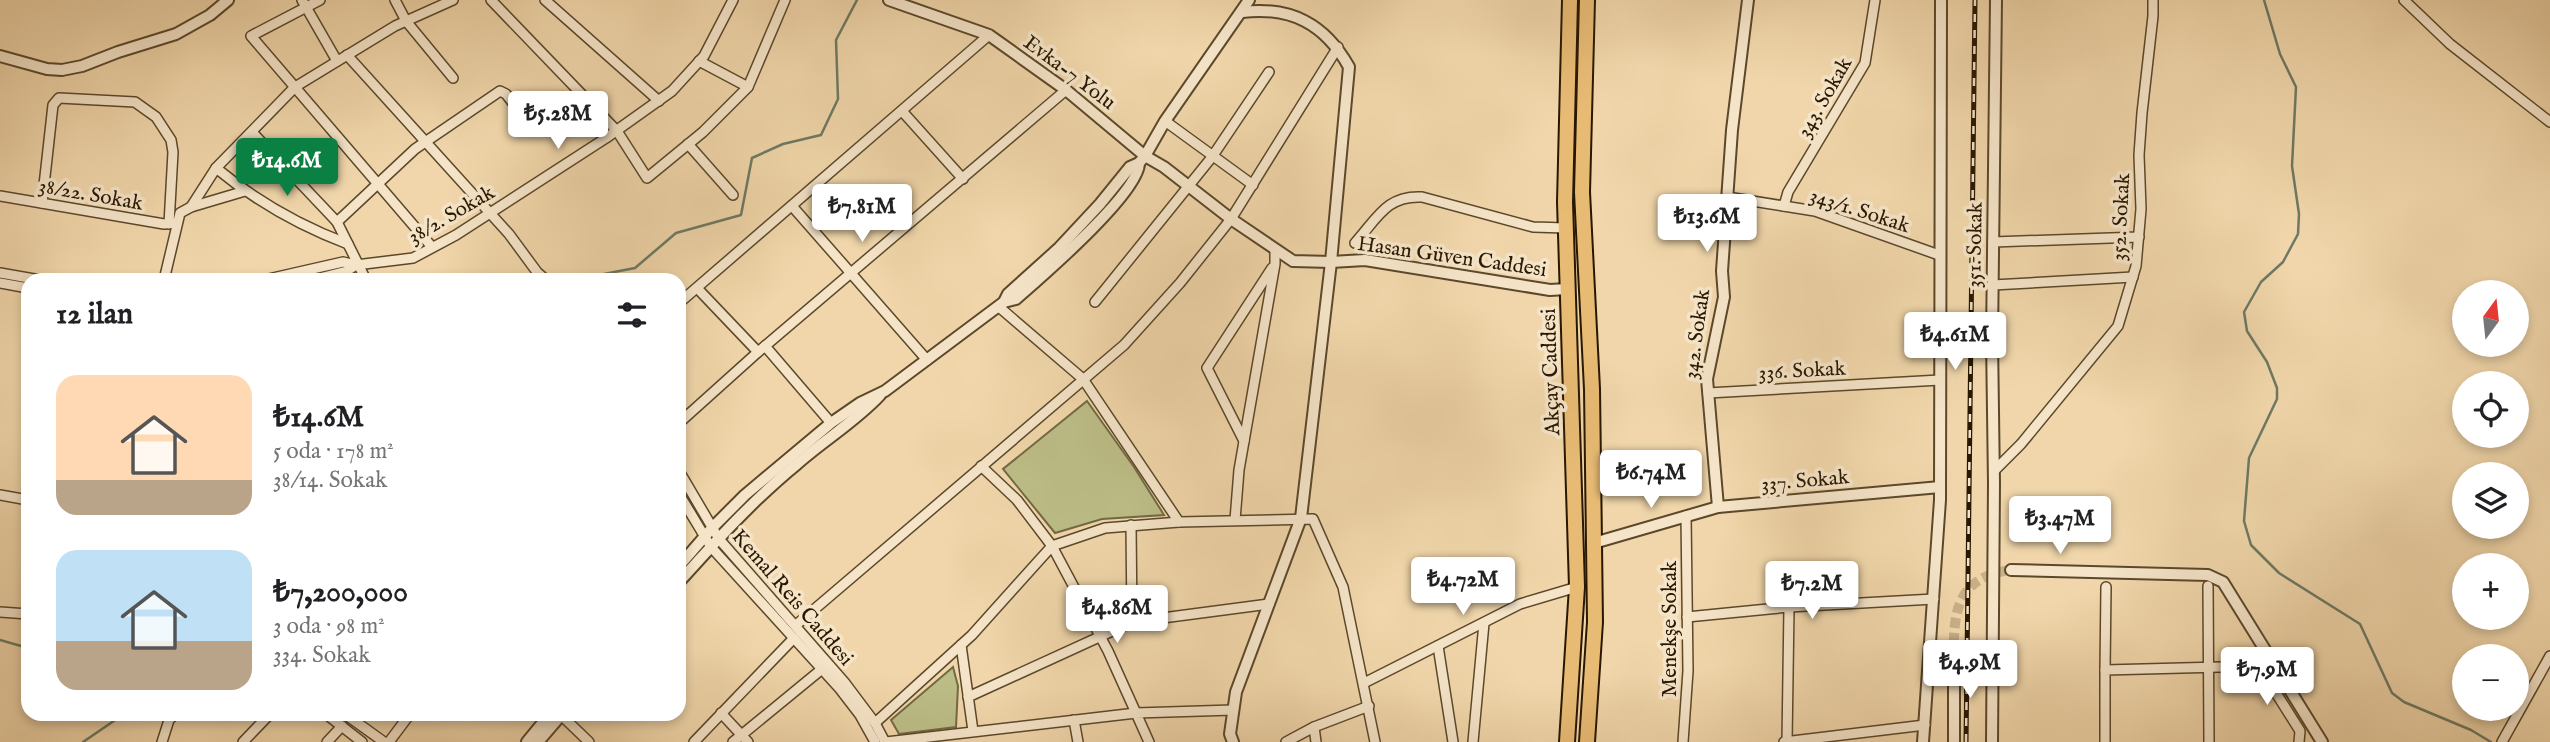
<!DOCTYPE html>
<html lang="tr">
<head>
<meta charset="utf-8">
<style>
	:root { --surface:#fff; --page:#f6f6f6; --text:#202124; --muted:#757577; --accent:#0b8043 }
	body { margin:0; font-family:"IM FELL English",serif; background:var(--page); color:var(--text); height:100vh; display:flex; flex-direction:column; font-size:26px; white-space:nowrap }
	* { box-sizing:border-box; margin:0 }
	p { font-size:23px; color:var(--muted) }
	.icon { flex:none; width:38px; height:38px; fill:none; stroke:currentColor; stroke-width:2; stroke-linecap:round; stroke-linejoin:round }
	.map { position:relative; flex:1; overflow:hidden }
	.sheet { position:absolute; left:21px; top:273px; width:665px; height:448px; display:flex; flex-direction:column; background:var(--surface); border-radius:21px; box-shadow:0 4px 10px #0003 }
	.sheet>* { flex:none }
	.needle { width:46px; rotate:15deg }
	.buttons { position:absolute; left:2452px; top:280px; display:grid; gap:14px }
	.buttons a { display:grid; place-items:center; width:77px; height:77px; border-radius:50%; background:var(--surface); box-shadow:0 4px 10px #0003; font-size:35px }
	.price { position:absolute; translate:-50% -60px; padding:0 16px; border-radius:7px; background:#fff; color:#222; font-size:23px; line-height:46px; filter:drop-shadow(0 2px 4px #0008) }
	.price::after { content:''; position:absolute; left:50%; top:42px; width:21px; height:16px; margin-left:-10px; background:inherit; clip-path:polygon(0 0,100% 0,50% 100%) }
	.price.current { background:var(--accent); color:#fff }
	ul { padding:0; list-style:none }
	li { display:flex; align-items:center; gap:21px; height:175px; padding:0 35px }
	li span { display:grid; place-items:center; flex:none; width:196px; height:140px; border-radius:21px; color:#555 }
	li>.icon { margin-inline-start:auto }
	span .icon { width:84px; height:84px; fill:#fffc; stroke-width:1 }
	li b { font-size:30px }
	h2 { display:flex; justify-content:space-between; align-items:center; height:84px; padding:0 35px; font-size:30px }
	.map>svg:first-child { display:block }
</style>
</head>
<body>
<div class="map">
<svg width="2550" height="742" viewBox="0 0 2550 742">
	<rect width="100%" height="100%" fill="#f0d6aa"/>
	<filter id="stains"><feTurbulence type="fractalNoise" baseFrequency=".00286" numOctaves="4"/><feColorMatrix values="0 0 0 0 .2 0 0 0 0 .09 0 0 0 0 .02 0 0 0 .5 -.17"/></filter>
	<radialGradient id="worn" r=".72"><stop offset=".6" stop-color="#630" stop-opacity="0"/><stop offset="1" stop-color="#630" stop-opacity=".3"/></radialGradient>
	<!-- green -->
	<g fill="#bcbd87" stroke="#726a44" stroke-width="2">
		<path d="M 1087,401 L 1134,467 L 1164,515 L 1102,519 L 1055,533 L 1003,469 Z"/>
		<path d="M 953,667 L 958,686 L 956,727 L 899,734 L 891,720 Z"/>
	</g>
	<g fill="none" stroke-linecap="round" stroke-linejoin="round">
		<!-- stream -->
		<g stroke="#6d7965" stroke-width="2.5">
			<path d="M 2264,0 L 2280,54 L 2296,87 L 2292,166 L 2299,214 L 2298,234 L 2283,262 L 2261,282 L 2244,312 L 2247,331 L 2267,362 L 2277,388 L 2277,399 L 2249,458 L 2244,521 L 2251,545 L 2279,573 L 2360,624 L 2392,693 L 2404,702 L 2471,730 L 2491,742"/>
			<path d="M 593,280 L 604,274 L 635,268 L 676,233 L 741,215 L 752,158 L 783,144 L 821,135 L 838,99 L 836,40 L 857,0"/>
			<path d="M 0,640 L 28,648"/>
			<path d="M 83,742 L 124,714"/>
		</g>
		<!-- tertiary-tunnel -->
		<path stroke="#c8b088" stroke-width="10" stroke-dasharray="10 5" stroke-linecap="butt" d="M 1954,658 C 1953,613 1956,577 2011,570"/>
		<defs>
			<g id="minor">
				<path d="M 302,0 L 337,61"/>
				<path d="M 320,0 L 251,36 L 432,247"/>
				<path d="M 395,0 L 406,21 L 453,78"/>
				<path d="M 491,0 L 617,131 L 647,178 L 703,132 L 748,87 L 785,0"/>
				<path d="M 545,0 L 659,101"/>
				<path d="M 2404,0 L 2450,44 L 2550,122"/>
				<path d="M 347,55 L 509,234 L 537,272 L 546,280"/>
				<path d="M 699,61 L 748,87"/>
				<path d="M 902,111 L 963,179"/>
				<path d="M 1165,121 L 1253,185"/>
				<path d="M 252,132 L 337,222 L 366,280"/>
				<path d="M 688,144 L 733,195"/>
				<path d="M 216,168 C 256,201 300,226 348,244"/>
				<path d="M 0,196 L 164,224 L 177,223"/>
				<path d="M 1727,197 L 1815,211 L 1939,255"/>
				<path d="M 42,203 L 53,105 L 59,98 L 135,102 L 156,117 L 171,140 L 173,152 L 169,224"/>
				<path d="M 792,206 L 927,360"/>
				<path d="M 1784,206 L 1788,192 L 1865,63 L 1875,0"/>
				<path d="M 191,207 L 216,168 L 295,87 L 395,26 L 453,0"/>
				<path d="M 337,222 L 415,149 L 500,91 L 506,94 L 526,120"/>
				<path d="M 1993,242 L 2139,237"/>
				<path d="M 1355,243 C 1377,219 1386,195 1422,197 L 1533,227 L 1566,228"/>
				<path d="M 0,273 L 40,280"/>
				<path d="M 164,280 L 180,213 L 191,207 L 245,191"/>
				<path d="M 264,280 L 343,262 L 356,265 L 413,258 L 456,235 L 606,138 L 672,91 L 704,56 L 733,0"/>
				<path d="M 311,280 L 347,271 L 356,265"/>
				<path d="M 0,283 L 28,288"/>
				<path d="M 1993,285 L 2133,277"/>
				<path d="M 697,288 L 758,352"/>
				<path d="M 1095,302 L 1212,157 L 1269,72"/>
				<path d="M 679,303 L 989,35"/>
				<path d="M 999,307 L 1083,379 L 1179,522"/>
				<path d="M 765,346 L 831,423"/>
				<path d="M 1708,393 L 1940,380"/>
				<path d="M 679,423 L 758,352 L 1066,90"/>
				<path d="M 1244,441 L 1207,368 L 1272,268"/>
				<path d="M 981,466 L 1017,500 L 1052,546 L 1105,528 L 1179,522 L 1313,519 L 1343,587 L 1375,742"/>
				<path d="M 679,471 L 719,539 L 845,683 L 875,723 L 885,742"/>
				<path d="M 1994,471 L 2021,444 L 2118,326 L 2136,266 L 2141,209 L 2139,155 L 2142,113 L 2153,16 L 2153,0"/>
				<path d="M 679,494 L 711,547 L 840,689 L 860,715 L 875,742"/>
				<path d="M 0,495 L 28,500"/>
				<path d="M 1235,520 L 1239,470 L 1275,264 L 1275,249"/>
				<path d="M 1131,525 L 1132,622"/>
				<path d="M 2208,586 L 2209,742"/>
				<path d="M 0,612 L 28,614"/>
				<path d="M 1687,617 L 1789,607 L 1934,599"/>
				<path d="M 796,625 L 1124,345 L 1180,283 L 1231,219 L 1338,47"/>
				<path d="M 961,645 L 973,731"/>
				<path d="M 1438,646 L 1453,742"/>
				<path d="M 2105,670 L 2106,587"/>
				<path d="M 1364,683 L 1520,604 L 1577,587"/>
				<path d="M 968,697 L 1132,622 L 1269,604"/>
				<path d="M 721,713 L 748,742"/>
				<path d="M 326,714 L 362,742"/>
				<path d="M 345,714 L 384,742"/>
				<path d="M 560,714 L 589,742"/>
				<path d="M 1074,720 L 1078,742"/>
				<path d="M 875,723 L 972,635 L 1052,546 L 1108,651 L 1136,713 L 886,742"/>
				<path d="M 1314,727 L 1369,706"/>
				<path d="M 162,742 L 169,720 L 175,714"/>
				<path d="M 243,742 L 270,714"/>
				<path d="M 327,742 L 342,726"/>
				<path d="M 389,742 L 410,714"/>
				<path d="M 694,742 L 794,638"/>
				<path d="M 733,742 L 822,669"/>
				<path d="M 1149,742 L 1136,713 L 1233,710"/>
				<path d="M 1286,742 L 1314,727 L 1316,742"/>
				<path d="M 1473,742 L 1484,623"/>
				<path d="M 1683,742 L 1688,671 L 1686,516"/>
				<path d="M 1784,742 L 1925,725"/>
				<path d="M 1787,742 L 1789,607"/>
				<path d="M 2105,742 L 2105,670 L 2259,666 L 2300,731 L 2299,742"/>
				<path d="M 2502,742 L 2550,656"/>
			</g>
			<g id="tertiary">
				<path d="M 889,0 L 989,35 L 1066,90 L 1145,156 L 1164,167 L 1231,219 L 1293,261 L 1331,262 L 1365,260 L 1550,290 L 1567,289"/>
				<path d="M 0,56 L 47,69 L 62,70 L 82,66 L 118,52 L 176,34 L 210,15 L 228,0"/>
				<path d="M 1004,302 L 1016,299 C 1041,277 1140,192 1139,163"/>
				<path d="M 1718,507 L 1707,379 L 1724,297 L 1722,271 L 1732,130 L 1748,0"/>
				<path d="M 1594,543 L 1718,507 L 1940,487"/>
				<path d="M 679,566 L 713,527 L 745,495 L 831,423 L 860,403 L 885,391 L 1004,302 L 1008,294 L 1059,248 L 1100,204 L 1130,167 L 1139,163 L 1145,156 L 1165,121 L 1249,0"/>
				<path d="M 2011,570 L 2208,575 L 2223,582 L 2322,742"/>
				<path d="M 679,582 C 716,541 754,499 797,464 C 824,440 856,421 880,395"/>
				<path d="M 1954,658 L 1954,742"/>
				<path d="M 527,742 L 550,714"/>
				<path d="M 538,742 L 562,714"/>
				<path d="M 1233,742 L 1230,734 L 1236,692 L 1301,518 L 1331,262 L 1349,67 C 1325,24 1291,6 1242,12"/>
				<path d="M 1923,742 L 1940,500 L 1941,0"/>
				<path d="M 1992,742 L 1994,484 L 1992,339 L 1996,0"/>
			</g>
			<g id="trunk">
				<path d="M 1567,742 L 1577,587 L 1565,202 L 1570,0"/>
				<path d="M 1587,742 L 1595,622 L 1592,389 L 1582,192 L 1587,0"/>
			</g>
		</defs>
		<!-- minor casing -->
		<use href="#minor" stroke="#5b482b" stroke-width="12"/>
		<!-- tertiary casing -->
		<use href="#tertiary" stroke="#5b482b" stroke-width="14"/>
		<!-- trunk casing -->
		<use href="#trunk" stroke="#291801" stroke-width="18"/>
		<!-- minor -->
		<use href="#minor" stroke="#f5e4c8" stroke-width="9"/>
		<!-- tertiary -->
		<use href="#tertiary" stroke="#f5e4c8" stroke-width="10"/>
		<!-- trunk -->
		<use href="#trunk" stroke="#e8bb75" stroke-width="14"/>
		<defs>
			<path id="rail" d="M 1966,742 L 1975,0"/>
		</defs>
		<!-- rail casing -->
		<use href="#rail" stroke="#291801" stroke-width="5"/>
		<!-- rail -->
		<use href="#rail" stroke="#f5e4c8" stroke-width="2.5" stroke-dasharray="8" stroke-linecap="butt"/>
	</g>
	<g text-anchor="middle" stroke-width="7" stroke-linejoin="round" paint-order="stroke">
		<!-- street labels -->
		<g font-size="21" fill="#291801" stroke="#f5e4c8">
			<text transform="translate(1070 72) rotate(37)" y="7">Evka-7 Yolu</text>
			<text transform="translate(1824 97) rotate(-60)" y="7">343. Sokak</text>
			<text transform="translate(91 194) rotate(10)" y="7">38/22. Sokak</text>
			<text transform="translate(1860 210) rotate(18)" y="7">343/1. Sokak</text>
			<text transform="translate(451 214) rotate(-30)" y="7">38/2. Sokak</text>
			<text transform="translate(2120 217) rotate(-87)" y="7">352. Sokak</text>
			<text transform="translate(1974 245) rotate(-89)" y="7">351. Sokak</text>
			<text transform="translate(1452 256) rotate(8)" y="7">Hasan Güven Caddesi</text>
			<text transform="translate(1696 334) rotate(-82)" y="7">342. Sokak</text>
			<text transform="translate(1802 370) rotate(-3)" y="7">336. Sokak</text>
			<text transform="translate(1550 372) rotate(-92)" y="7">Akçay Caddesi</text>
			<text transform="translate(1805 480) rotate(-5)" y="7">337. Sokak</text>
			<text transform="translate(793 597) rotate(49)" y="7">Kemal Reis Caddesi</text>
			<text transform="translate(1669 629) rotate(-90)" y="7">Menekşe Sokak</text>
		</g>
	</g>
	<rect width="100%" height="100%" filter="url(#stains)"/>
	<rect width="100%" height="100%" fill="url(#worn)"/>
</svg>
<div class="buttons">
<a><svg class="needle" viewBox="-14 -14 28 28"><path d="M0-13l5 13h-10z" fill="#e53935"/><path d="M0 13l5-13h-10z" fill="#757577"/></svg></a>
<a><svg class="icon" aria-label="locate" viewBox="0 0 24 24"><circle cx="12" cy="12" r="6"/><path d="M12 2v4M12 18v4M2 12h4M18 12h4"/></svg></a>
<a><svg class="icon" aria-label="layers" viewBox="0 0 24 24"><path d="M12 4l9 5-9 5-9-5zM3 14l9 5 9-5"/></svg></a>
<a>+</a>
<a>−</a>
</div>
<b class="price" style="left:558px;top:151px">₺5.28M</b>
<b class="price current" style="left:287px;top:198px">₺14.6M</b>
<b class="price" style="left:862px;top:244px">₺7.81M</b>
<b class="price" style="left:1707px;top:254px">₺13.6M</b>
<b class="price" style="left:1955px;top:372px">₺4.61M</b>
<b class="price" style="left:1651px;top:510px">₺6.74M</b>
<b class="price" style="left:2060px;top:556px">₺3.47M</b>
<b class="price" style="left:1463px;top:617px">₺4.72M</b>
<b class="price" style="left:1812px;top:621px">₺7.2M</b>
<b class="price" style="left:1117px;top:645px">₺4.86M</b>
<b class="price" style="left:1970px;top:700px">₺4.9M</b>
<b class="price" style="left:2267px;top:707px">₺7.9M</b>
<section class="sheet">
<h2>12 ilan<svg class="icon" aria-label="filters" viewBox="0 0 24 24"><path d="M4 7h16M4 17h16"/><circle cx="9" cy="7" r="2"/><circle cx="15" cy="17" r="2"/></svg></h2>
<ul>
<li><span style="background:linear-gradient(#ffd9b3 75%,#b9a48a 0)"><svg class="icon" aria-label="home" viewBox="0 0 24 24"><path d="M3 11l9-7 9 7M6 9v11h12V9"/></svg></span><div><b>₺14.6M</b><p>5 oda · 178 m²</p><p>38/14. Sokak</p></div></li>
<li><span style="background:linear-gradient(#bfe0f5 65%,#b9a48a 0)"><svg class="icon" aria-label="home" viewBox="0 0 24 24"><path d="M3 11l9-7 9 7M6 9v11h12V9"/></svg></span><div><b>₺7,200,000</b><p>3 oda · 98 m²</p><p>334. Sokak</p></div></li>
</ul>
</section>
</div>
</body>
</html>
